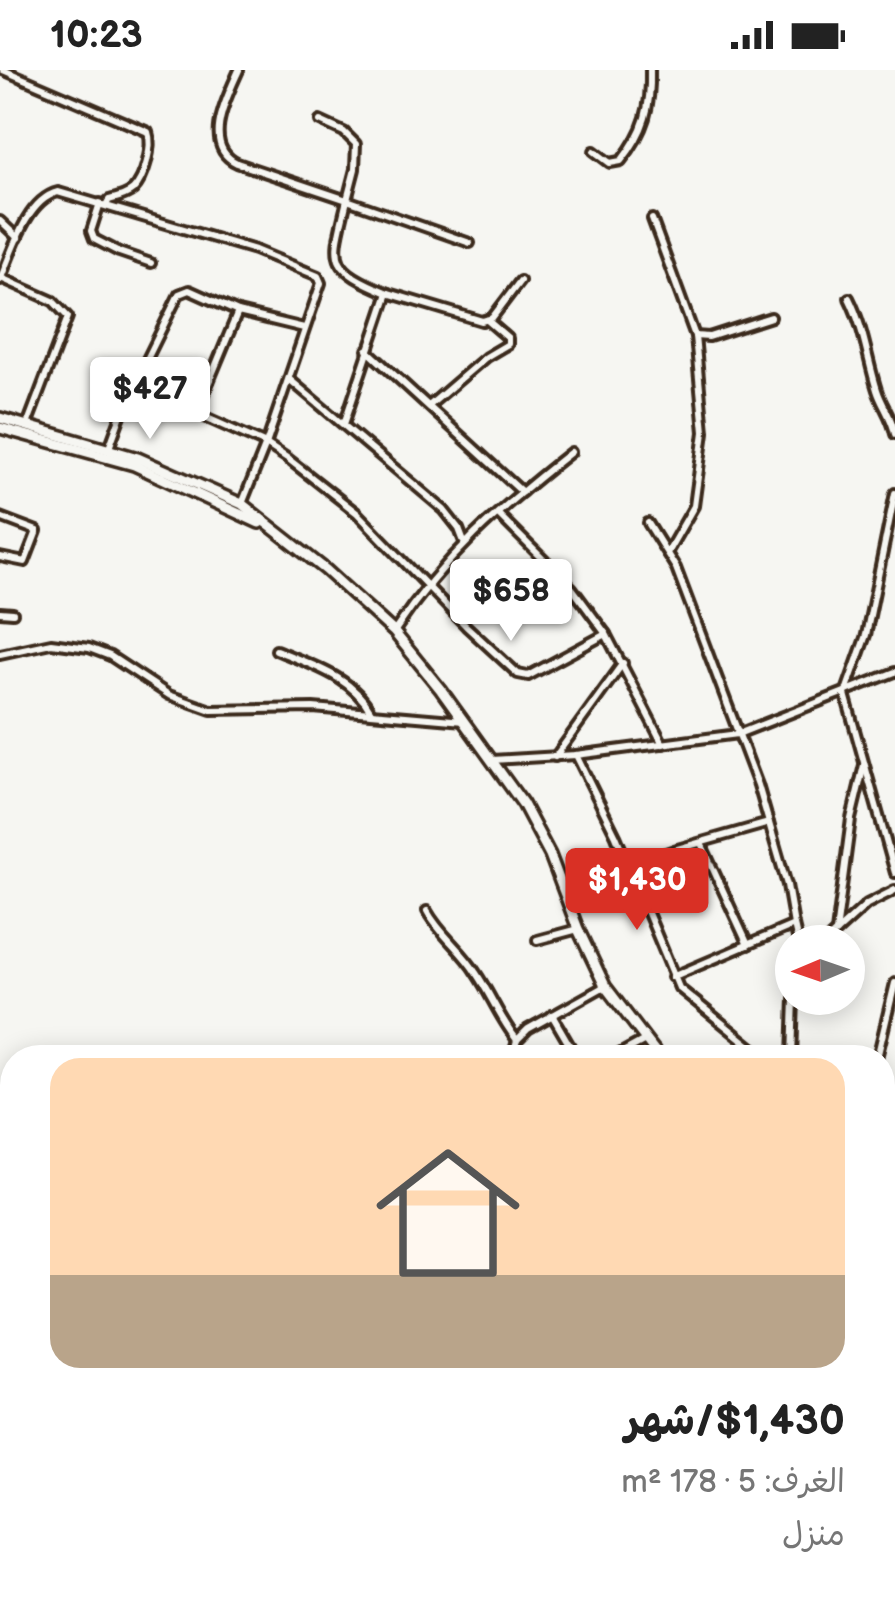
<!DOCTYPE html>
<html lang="ar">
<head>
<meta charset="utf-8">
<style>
	:root { --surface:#fff; --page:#f2f2f2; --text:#222; --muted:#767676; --line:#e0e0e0; --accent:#d93025 }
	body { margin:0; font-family:"Balsamiq Sans","Playpen Sans Arabic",sans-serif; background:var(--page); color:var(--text); direction:rtl; height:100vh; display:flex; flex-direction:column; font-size:38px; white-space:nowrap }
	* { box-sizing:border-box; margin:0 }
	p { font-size:32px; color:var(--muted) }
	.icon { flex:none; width:55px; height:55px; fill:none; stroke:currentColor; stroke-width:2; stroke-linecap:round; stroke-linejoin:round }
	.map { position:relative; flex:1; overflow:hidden; direction:ltr }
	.details { position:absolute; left:0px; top:975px; width:895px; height:552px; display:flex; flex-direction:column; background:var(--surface); border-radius:40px 40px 0 0; box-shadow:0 5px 25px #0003; direction:rtl }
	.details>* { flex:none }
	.needle { width:65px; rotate:268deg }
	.fabs { position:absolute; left:775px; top:855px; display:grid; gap:20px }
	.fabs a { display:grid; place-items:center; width:90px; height:90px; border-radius:50%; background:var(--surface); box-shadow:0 5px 25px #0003; font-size:50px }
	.price { position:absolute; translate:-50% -85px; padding:0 22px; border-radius:10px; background:#fff; color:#222; font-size:32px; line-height:65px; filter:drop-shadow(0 2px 5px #0008) }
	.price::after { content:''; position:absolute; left:50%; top:60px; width:30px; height:22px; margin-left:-15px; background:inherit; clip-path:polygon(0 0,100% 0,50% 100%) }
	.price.selected { background:var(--accent); color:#fff }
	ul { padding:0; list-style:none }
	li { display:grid; align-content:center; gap:20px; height:530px; padding:0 50px }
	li+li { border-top:2px solid var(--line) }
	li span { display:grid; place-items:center; height:310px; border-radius:30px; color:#555 }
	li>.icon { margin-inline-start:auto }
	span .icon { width:180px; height:180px; fill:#fffc; stroke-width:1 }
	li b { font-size:42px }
	.status { display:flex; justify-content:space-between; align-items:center; height:70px; padding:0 50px; background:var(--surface); direction:ltr }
	.status svg { height:28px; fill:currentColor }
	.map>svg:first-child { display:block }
</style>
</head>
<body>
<div class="status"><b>10:23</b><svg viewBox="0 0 49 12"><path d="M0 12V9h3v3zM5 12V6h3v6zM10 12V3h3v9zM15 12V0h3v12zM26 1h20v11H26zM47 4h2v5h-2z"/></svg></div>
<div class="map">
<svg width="895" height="1527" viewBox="0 0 895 1527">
	<rect width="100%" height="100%" fill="#f6f6f2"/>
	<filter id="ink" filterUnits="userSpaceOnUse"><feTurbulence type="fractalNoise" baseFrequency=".01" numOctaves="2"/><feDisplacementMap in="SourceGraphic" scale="20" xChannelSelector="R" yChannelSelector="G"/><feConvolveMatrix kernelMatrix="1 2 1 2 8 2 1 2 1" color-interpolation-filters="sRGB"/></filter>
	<g filter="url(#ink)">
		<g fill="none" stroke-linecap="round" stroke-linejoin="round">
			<defs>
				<g id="minor">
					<path d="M 3,0 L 148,62 C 153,76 145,108 133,120 C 126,126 117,128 109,130 L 106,135"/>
					<path d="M 239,0 C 227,27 201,76 237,93 L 347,130 C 333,190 325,197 388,223 L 344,354"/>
					<path d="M 320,51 L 344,62 L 356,74 L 355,99 L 347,130 L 470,173"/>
					<path d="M 594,81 L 610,93 L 621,91 C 645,61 651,37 650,0"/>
					<path d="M 100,133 L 91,161 L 94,169 L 119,182 L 151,193"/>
					<path d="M 652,149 L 695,266 L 704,362 L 694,436 L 667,483"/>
					<path d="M 0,151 L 18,168"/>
					<path d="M 1,208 L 53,231 L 68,247 L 27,355"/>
					<path d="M 0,210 C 12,182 26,130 58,122 L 255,180 L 318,206 L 321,213 L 266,374 L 242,434"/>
					<path d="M 388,223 L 482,251 L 492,248 L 520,211"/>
					<path d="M 849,228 C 864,258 867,288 877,320 C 882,336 892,347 895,364"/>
					<path d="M 695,266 L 709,267 L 771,247"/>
					<path d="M 367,280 L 522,422"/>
					<path d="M 289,309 L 444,440 L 459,459 L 464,472"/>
					<path d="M 135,316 L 266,374 L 287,388 L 357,443 L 466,556 L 518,604 L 528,606 L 606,564"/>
					<path d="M 430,335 L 486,287 L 508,274 L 508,268 L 487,250"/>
					<path d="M 196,343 L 238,242"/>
					<path d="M 109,378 L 125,334 L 179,224 L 189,220 L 238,242 L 304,258"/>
					<path d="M 895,423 L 866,565 L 845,624 L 895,803"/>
					<path d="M 498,444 L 572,518 L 606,564 L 663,674"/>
					<path d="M 0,447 L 37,461 L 25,492 L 0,487"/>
					<path d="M 648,453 L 676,498 L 758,715 L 787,815 L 794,855 L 672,907"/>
					<path d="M 0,542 L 13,543"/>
					<path d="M 394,562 C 445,485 499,439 571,382"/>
					<path d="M 276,580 C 311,595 352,606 371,642"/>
					<path d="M 0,584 L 51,573 L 89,578 L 110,586 L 169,625 L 211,640 L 313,638 L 464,651"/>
					<path d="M 576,685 L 616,766 L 679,918 L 765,988"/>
					<path d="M 555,687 L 623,593"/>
					<path d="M 492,690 L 576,685 L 738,664 L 895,602"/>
					<path d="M 701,773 L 748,875"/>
					<path d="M 629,796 L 674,780 L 769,753"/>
					<path d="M 427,841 C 440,865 462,880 476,903 C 491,925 500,949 517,970"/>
					<path d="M 794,855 L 798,872"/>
					<path d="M 836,862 L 851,749 L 864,695"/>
					<path d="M 537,870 L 578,859"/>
					<path d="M 825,872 L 867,834 L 895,820"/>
					<path d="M 552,945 L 577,988"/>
					<path d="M 512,988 L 517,970 L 528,959 L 605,916"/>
					<path d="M 612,988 L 645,970"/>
					<path d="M 792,988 L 794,928"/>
					<path d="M 877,988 L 895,913"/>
					<path d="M 882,1101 L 895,1115"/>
					<path d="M 882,1225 L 895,1217"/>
					<path d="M 882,1412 L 895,1424"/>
					<path d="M 887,1416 L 895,1408"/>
					<path d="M 882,1482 L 895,1469"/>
					<path d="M 882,1494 L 895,1501"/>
					<path d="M 313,1515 L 314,1527"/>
					<path d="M 331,1515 L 352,1527"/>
					<path d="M 599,1515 L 606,1527"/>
					<path d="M 194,1527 L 199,1515"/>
					<path d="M 859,1527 L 869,1515"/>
				</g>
				<g id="secondary">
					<path d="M 0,348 L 138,388 L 242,434 L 326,500 L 394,562 L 441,620 L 523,734 L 550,785 L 578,859 L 605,916 L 660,988"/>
					<path d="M 0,358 L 134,395 L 259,453"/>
					<path d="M 882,1306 L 895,1320"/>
					<path d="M 0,1386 L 12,1413"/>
					<path d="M 101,1515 L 111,1527"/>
				</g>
			</defs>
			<!-- minor casing -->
			<use href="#minor" stroke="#3b2a1e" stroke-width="14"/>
			<!-- secondary casing -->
			<use href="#secondary" stroke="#3b2a1e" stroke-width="16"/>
			<!-- minor -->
			<use href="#minor" stroke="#f6f6f2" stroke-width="6"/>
			<!-- secondary -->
			<use href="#secondary" stroke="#f6f6f2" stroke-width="9"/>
		</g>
	</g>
</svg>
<div class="fabs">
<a><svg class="needle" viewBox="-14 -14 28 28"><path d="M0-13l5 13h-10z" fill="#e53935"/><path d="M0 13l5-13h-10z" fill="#767676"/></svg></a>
</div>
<b class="price" style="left:150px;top:372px">$427</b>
<b class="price" style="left:511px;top:574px">$658</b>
<b class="price selected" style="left:637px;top:863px">$1,430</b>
<section class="details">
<ul>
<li><span style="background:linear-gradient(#ffd9b3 70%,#b9a48a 0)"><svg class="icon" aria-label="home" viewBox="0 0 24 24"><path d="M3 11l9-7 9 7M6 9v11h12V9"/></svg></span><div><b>$1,430/شهر</b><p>الغرف: 5 · 178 m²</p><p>منزل</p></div></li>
</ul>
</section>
</div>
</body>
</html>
